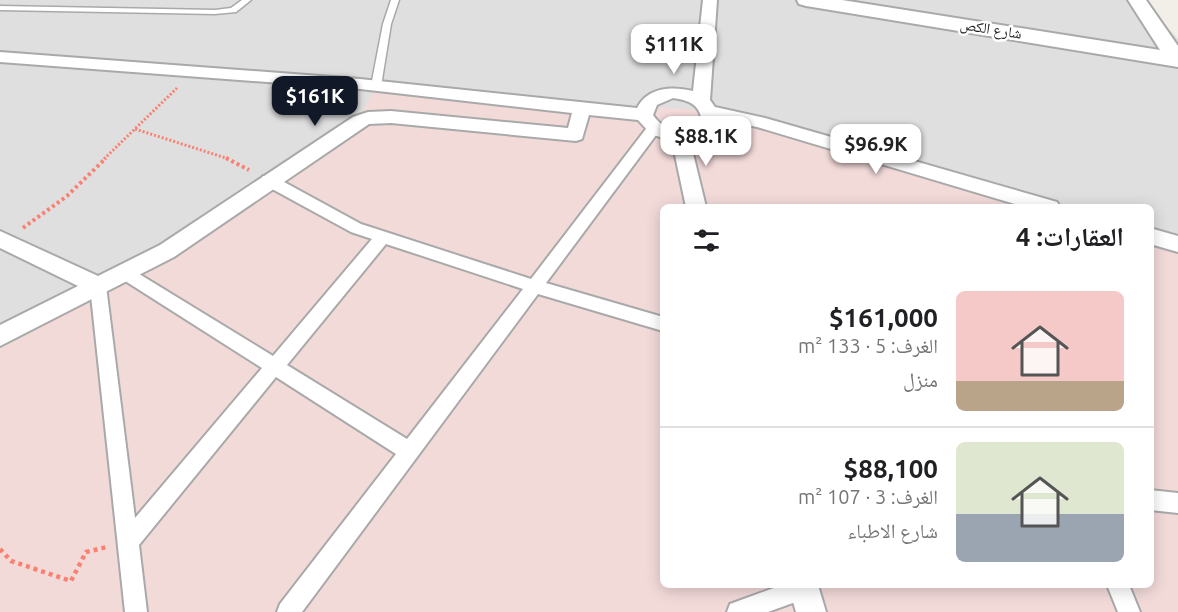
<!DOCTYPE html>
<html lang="ar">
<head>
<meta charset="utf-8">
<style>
	:root { --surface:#fff; --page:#f6f6f6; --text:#202124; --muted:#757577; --line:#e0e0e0; --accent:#111827 }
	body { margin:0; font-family:Ubuntu,"Noto Naskh Arabic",sans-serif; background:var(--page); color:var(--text); direction:rtl; height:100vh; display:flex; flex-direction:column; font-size:22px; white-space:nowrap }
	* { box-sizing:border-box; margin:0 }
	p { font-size:20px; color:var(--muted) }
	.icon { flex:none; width:33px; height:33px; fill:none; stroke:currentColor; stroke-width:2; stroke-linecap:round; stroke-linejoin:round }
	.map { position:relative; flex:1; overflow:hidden; direction:ltr }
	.details { position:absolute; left:660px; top:204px; width:494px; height:384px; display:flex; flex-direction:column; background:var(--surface); border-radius:9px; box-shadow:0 3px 15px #0003; direction:rtl }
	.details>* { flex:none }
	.price { position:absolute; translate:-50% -51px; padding:0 14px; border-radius:12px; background:#fff; color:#222; font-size:20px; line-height:39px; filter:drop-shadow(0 2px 3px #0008) }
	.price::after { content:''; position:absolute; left:50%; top:36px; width:18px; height:14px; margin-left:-9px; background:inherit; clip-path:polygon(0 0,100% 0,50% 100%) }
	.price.selected { background:var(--accent); color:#fff }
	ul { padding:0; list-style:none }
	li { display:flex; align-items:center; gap:18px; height:150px; padding:0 30px }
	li+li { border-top:2px solid var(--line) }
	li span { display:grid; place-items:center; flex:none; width:168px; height:120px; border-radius:9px; color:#555 }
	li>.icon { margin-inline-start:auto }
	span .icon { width:72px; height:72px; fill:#fffc; stroke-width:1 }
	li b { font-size:26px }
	h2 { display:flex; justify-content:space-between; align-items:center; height:72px; padding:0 30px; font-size:26px }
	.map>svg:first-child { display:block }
</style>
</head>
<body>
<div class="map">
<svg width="1178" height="612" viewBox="0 0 1178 612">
	<rect width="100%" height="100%" fill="#f2efe9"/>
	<!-- residential -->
	<path fill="#e0dfdf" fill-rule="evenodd" d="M 0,0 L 1142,0 L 1178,39 L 1178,612 L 0,612 ZM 663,207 L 1150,207 L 1150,585 L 663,585 Z"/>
	<!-- commercial -->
	<path fill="#f2dad9" d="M 376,86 L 709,111 L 1046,207 L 663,207 L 663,585 L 1150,585 L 1151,237 L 1178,245 L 1178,612 L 0,612 L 0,337 L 167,251 L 358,121 Z"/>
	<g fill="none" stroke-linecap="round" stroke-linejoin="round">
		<defs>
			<g id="service">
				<path d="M 242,0 L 251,0 L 236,12 L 215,14 L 0,10 L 0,6 L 215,10 L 231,8 Z"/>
				<path d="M 391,0 L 399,0 L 391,24 L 381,86 L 376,89 L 371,86 L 383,24 Z"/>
			</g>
			<g id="pedestrian">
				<path d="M 654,124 L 659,125 L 661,128 L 659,131 L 546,283 L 663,317 L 663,331 L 538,294 L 302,612 L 277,612 L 280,604 L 396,454 L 276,377 L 139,545 L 147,612 L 125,612 L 90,286 L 92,281 L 98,280 L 104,281 L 106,286 L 135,518 L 262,368 L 119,277 L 117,273 L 119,269 L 125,267 L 131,269 L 273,356 L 372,239 L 351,232 L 263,184 L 261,180 L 263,176 L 273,176 L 361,224 L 531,279 L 649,125 ZM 386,244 L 523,289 L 407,439 L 287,365 Z"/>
				<path d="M 1150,490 L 1178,493 L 1178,513 L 1150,510 Z"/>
				<path d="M 782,585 L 814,585 L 815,588 L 812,596 L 768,612 L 727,612 L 730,604 Z"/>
				<path d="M 1107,585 L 1129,585 L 1140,612 L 1118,612 Z"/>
			</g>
			<g id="minor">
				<path d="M 703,0 L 717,0 L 710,100 L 715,107 L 765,118 L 1050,200 L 1057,202 L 1060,207 L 1025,207 L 757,127 L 718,119 C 711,132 704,137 690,141 L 706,207 L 686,207 L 672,141 L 651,134 L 638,120 L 589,115 L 582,139 L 576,141 L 391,123 L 369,124 L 174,257 L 0,346 L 0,325 L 78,286 L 0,248 L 0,231 L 98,276 L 160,245 L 353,117 L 368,112 L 391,111 L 568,128 L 572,113 L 360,89 L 0,62 L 0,52 L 360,79 L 637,108 C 648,87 672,86 693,91 ZM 673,98 C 686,100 698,103 701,117 C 690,136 664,132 653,115 L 657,105 Z"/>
				<path d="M 1150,228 L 1178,236 L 1178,252 L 1150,244 Z"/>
				<path d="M 788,585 L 818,585 L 826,612 L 796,612 Z"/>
			</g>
			<path id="tertiary" d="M 797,0 L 842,0 L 1160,50 L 1128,0 L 1146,0 L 1178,46 L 1178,67 L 806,6 L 799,4 Z"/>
		</defs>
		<!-- service casing -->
		<use href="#service" stroke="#a9a9a9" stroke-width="3"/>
		<!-- pedestrian casing -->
		<use href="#pedestrian" stroke="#a9a9a9" stroke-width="4"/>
		<!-- minor casing -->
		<use href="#minor" stroke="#a9a9a9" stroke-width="4"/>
		<!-- tertiary casing -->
		<use href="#tertiary" stroke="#a9a9a9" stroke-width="4"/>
		<!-- path-far2 -->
		<g stroke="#fa8072" stroke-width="3" stroke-dasharray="2 2" stroke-linecap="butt">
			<path d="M 135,129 L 229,159"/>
			<path d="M 104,159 L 177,88"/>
		</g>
		<!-- path-far1 -->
		<g stroke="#fa8072" stroke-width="4" stroke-dasharray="3 3" stroke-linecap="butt">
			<path d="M 226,158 L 249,170"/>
			<path d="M 23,228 L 67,196 L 106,158"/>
		</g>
		<!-- path -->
		<path stroke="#fa8072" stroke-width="4.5" stroke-dasharray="4 4" stroke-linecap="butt" d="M 0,549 L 11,561 L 71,581 L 86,552 L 107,547"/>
		<!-- service -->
		<use href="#service" fill="#fff" fill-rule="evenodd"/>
		<!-- pedestrian -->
		<use href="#pedestrian" fill="#fff" fill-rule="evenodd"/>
		<!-- minor -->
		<use href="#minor" fill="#fff" fill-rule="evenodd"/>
		<!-- tertiary -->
		<use href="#tertiary" fill="#fff" fill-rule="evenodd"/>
	</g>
	<g text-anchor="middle" stroke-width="5" stroke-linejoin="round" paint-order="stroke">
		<!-- far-street labels -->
		<g font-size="15" fill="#222" stroke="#fff">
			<text transform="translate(991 29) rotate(9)" y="5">شارع الكص</text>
		</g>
	</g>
</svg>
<b class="price" style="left:674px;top:75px">$111K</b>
<b class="price selected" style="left:315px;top:127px">$161K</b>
<b class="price" style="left:706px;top:167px">$88.1K</b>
<b class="price" style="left:876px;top:175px">$96.9K</b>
<section class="details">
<h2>العقارات: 4<svg class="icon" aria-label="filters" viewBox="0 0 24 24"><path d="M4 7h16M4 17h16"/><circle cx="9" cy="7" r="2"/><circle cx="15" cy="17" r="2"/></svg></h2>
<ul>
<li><span style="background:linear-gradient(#f6c9c9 75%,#b9a48a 0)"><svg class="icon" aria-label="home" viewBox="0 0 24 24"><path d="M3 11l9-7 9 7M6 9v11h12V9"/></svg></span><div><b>$161,000</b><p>الغرف: 5 · 133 m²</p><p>منزل</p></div></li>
<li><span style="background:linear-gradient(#dfe7d0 60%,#9aa5b1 0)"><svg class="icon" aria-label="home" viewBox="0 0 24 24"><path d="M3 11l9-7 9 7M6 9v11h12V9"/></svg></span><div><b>$88,100</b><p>الغرف: 3 · 107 m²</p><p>شارع الاطباء</p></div></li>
</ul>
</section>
</div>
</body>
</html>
